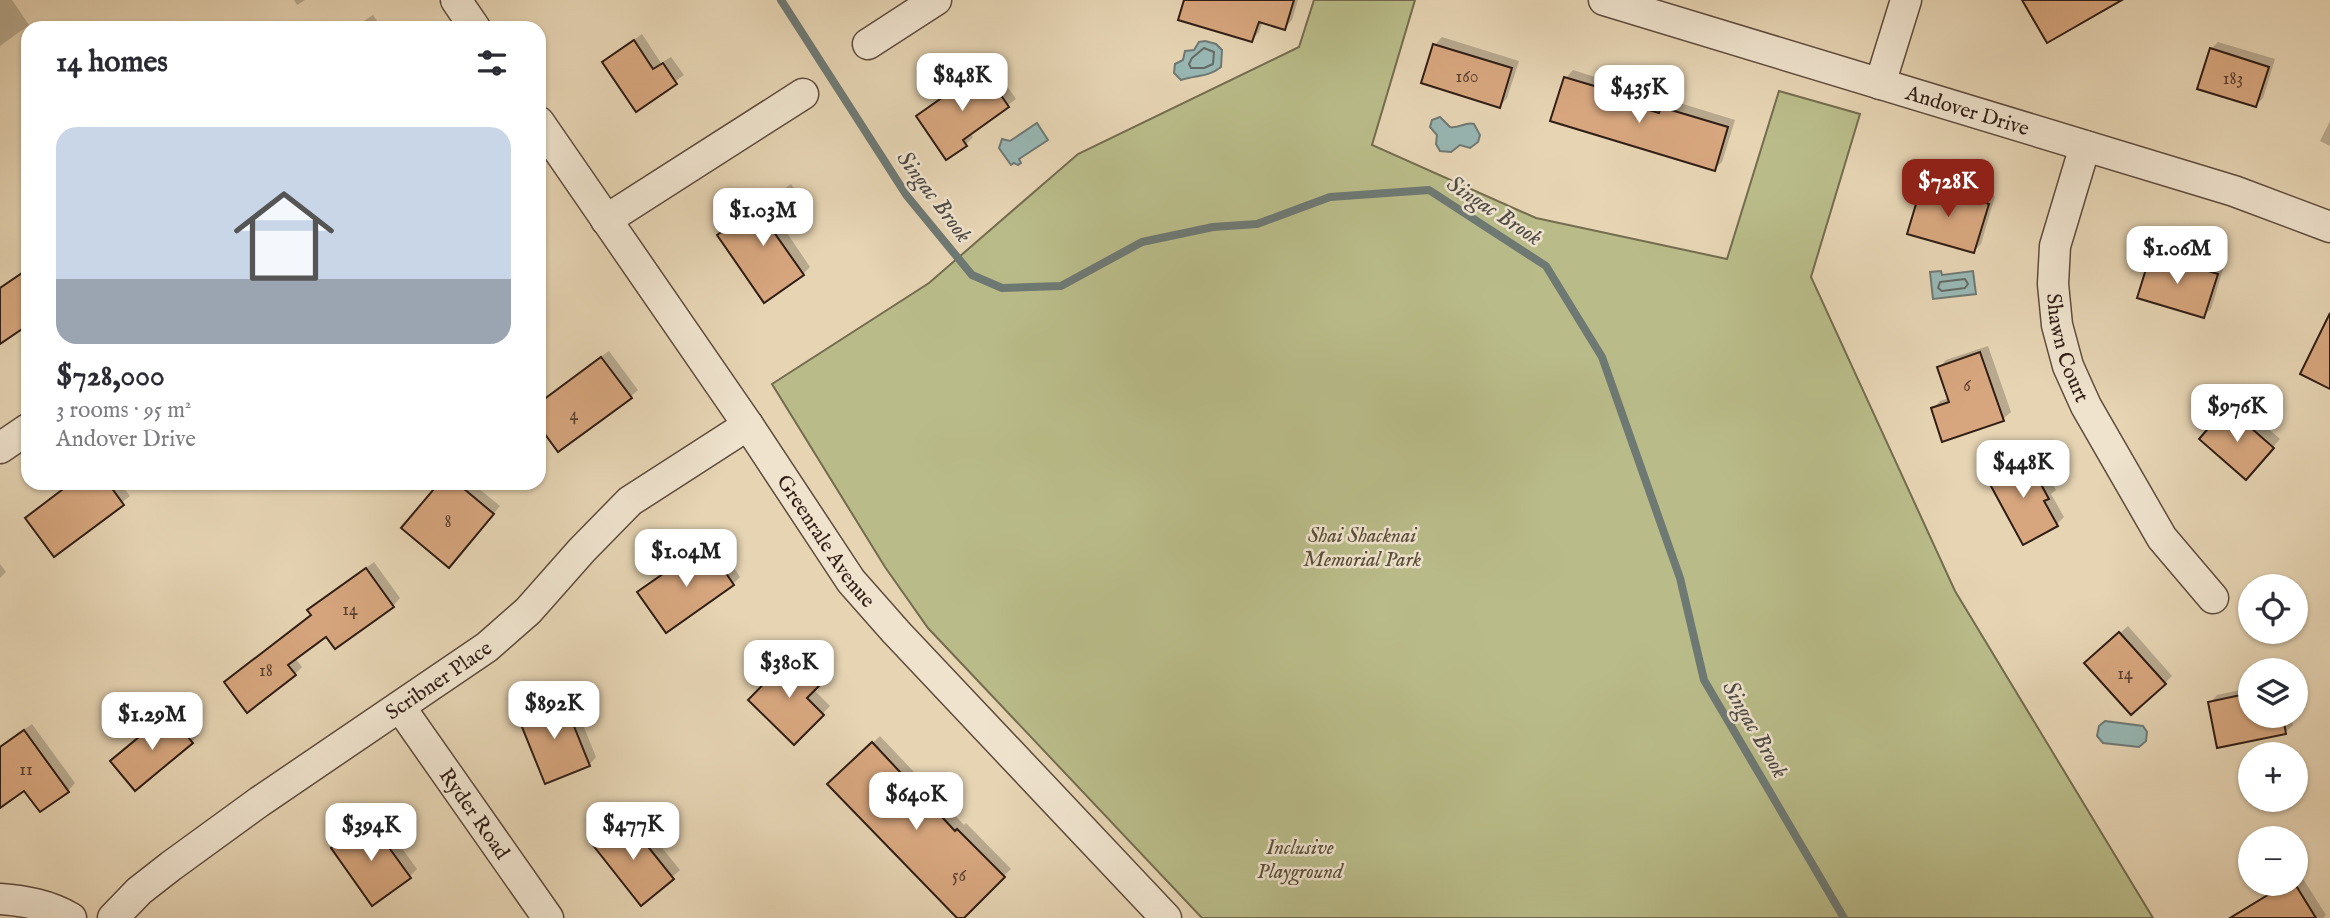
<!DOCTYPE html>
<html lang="en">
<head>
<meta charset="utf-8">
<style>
	:root { --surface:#fff; --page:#f7f7f7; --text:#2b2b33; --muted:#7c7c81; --accent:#8f2418 }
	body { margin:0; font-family:"IM FELL English",serif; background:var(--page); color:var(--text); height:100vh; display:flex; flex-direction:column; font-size:26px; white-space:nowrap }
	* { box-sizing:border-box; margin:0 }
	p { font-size:23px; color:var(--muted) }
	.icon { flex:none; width:38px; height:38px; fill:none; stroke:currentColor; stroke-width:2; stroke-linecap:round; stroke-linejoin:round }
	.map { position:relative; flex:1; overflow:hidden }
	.panel { position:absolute; left:21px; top:21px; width:525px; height:469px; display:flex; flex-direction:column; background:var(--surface); border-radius:21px; box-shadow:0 2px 5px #0004 }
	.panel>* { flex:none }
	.tools { position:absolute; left:2238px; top:574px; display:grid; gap:14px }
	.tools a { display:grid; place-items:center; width:70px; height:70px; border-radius:50%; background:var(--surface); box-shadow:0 2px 5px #0004; font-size:35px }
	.price { position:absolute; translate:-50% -60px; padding:0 16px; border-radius:14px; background:#fff; color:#222; font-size:23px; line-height:46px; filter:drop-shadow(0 2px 4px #0008) }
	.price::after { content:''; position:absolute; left:50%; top:42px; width:21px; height:16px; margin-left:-10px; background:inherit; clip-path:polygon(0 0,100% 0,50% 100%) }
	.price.active { background:var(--accent); color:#fff }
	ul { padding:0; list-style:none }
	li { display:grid; align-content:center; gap:14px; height:371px; padding:0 35px }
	li span { display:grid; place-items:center; height:217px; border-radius:21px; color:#555 }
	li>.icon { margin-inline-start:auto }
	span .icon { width:126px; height:126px; fill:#fffc; stroke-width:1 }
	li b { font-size:30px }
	h2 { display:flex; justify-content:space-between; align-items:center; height:84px; padding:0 35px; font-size:30px }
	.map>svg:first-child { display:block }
</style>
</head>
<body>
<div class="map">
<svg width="2330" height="918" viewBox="0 0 2330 918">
	<rect width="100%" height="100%" fill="#e6d4b3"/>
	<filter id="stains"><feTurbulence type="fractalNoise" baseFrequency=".00286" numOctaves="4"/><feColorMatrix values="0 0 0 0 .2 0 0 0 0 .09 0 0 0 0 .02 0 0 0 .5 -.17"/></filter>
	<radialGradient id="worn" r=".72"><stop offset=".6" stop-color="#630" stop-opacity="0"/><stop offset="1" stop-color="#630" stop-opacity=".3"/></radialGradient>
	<!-- green -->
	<path fill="#b9bc89" stroke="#746c4f" stroke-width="2" d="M 1314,0 L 1415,0 L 1372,145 L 1536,218 L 1727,259 L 1779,91 L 1860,114 L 1811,277 L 1955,591 L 2153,918 L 1202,918 L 928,628 L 885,567 L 772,384 L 929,283 L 1078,154 L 1299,47 Z"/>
	<!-- water -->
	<g fill="#98b7b4" stroke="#6e7974" stroke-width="2">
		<path d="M 1205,41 L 1216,44 L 1222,50 L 1221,67 C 1209,77 1196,75 1181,80 L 1174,73 L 1175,64 L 1183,60 L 1185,51 L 1194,50 L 1199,42 Z"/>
		<path d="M 1440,117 L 1450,127 C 1459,129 1466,121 1474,124 L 1480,135 L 1478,142 L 1470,148 L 1460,145 L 1451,152 L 1440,151 L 1436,144 L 1437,135 L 1430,127 L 1432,120 Z"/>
		<path d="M 1037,123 L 1048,140 L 1019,159 L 1021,163 L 1018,165 L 1014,163 L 1011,165 L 999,148 L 1002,139 L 1010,141 Z"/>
		<path d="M 1941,271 L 1942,275 L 1973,271 L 1976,294 L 1933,299 L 1930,272 Z"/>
		<path d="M 2105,721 L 2143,726 L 2147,732 L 2146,741 L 2139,747 L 2103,743 L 2097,736 L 2099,726 Z"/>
	</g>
	<!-- shadow -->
	<g fill="#0003">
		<path d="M 0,0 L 12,0 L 29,25 L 0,46 Z"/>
		<path d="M 294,0 L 305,0 L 297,5 Z"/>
		<path d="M 1186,0 L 1298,0 L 1292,20 L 1285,28 L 1263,21 L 1259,32 L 1252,40 Z"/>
		<path d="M 373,15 L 382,28 L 353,28 Z"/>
		<path d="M 642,34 L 661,63 L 671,57 L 684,75 L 637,109 L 605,62 Z"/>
		<path d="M 1442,37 L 1519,61 L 1507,98 L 1500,106 L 1435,45 Z"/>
		<path d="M 2218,42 L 2275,59 L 2263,98 L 2256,105 L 2211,49 Z"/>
		<path d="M 991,63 L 1016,99 L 970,133 L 973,137 L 966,144 L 918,116 Z"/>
		<path d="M 1573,70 L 1614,83 L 1612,90 L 1664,106 L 1670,100 L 1735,120 L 1722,162 L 1714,169 L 1566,78 Z"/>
		<path d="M 2330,121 L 2330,146 L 2320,141 Z"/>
		<path d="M 1931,177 L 1995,196 L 1981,244 L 1974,251 L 1923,185 Z"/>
		<path d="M 791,184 L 803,202 L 779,221 L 810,267 L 803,274 L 719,235 Z"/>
		<path d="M 2160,247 L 2224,266 L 2211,309 L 2203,316 L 2152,254 Z"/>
		<path d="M 1988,346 L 2011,412 L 2003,419 L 1944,440 L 1933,409 L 1940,401 L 1949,398 L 1939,368 L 1946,360 Z"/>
		<path d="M 609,351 L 638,390 L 630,397 L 539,423 L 539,402 Z"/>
		<path d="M 2236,401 L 2280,439 L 2253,470 L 2202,439 Z"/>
		<path d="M 2033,449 L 2056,490 L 2051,494 L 2064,517 L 2057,524 L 1988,477 L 1995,470 Z"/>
		<path d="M 71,483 L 120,483 L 130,496 L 54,555 Z"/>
		<path d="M 441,483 L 472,483 L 500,506 L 456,559 Z"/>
		<path d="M 714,538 L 740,577 L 733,584 L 640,592 Z"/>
		<path d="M 374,562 L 400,598 L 393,606 L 327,634 L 295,658 L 302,667 L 295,674 L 247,711 L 312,614 L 309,610 Z"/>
		<path d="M 0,564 L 6,572 L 0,578 Z"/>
		<path d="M 2128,626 L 2172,676 L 2165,683 L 2094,656 Z"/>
		<path d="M 801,649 L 827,675 L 813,689 L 830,706 L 794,743 L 751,700 Z"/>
		<path d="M 2250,688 L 2250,716 L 2291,716 L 2293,725 L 2285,733 L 2210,703 L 2217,695 Z"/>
		<path d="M 570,693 L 596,757 L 589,765 L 520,717 L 527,710 Z"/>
		<path d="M 176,707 L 199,735 L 191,742 L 120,754 Z"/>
		<path d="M 32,724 L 75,783 L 68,791 L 24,788 L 0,806 L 0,747 Z"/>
		<path d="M 880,736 L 964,825 L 966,823 L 1011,869 L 961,918 L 829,784 Z"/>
		<path d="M 633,812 L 680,870 L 642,903 L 602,837 Z"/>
		<path d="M 377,814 L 417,869 L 409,877 L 333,848 Z"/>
		<path d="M 2300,874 L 2326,915 L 2323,918 L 2228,918 L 2284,884 L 2296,884 L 2296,876 Z"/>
	</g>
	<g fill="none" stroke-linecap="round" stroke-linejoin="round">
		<!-- shore -->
		<g stroke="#646a64" stroke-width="2">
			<path d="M 1204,48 L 1214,52 L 1213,64 L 1204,68 L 1191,68 L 1189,64 L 1192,58 Z"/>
			<path d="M 1965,279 L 1968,284 L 1965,288 L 1942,291 L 1938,288 L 1940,282 Z"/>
		</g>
		<!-- stream -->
		<path stroke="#6e7974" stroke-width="8" d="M 781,0 L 907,196 L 972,275 L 1002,288 L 1061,286 L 1142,242 L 1213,227 L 1257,224 L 1330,197 L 1429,190 L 1546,266 L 1602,357 L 1680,578 L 1704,680 L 1844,918"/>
	</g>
	<!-- building -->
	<g fill="#d7a67e" stroke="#301d15" stroke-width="2">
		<path d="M 1184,0 L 1294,0 L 1285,30 L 1259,22 L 1252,42 L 1178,20 Z"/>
		<path d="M 2022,0 L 2122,0 L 2047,43 Z"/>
		<path d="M 634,40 L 653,69 L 663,63 L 677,84 L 636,112 L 602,62 Z"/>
		<path d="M 1433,44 L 1512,68 L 1500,108 L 1421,83 Z"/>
		<path d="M 2210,48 L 2269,67 L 2256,107 L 2197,89 Z"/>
		<path d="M 983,69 L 1009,107 L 963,140 L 967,146 L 946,160 L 916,116 Z"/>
		<path d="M 1564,77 L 1608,90 L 1606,97 L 1659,113 L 1661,107 L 1728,127 L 1715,171 L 1550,121 Z"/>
		<path d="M 1922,184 L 1989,204 L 1974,253 L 1907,234 Z"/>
		<path d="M 783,190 L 797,210 L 771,228 L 804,275 L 764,303 L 717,235 Z"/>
		<path d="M 2151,253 L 2218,274 L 2204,318 L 2137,298 Z"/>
		<path d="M 28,269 L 28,325 L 0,344 L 0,288 Z"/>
		<path d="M 2330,313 L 2330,389 L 2300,374 Z"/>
		<path d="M 1980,352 L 2004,421 L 1942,442 L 1931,408 L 1949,402 L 1937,367 Z"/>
		<path d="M 601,357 L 632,398 L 558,452 L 539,426 L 539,403 Z"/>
		<path d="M 2227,407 L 2274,448 L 2246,480 L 2199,439 Z"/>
		<path d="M 2025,455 L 2049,499 L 2044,501 L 2058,526 L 2023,545 L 1986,477 Z"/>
		<path d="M 71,483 L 108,483 L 124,505 L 54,557 L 25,518 Z"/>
		<path d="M 439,483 L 457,483 L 494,514 L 449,568 L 401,528 Z"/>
		<path d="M 706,544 L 734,585 L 666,633 L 637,592 Z"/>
		<path d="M 366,568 L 394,607 L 335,649 L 326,637 L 288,665 L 296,675 L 247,713 L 224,682 L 311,615 L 307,610 Z"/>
		<path d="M 2119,632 L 2166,684 L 2131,715 L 2084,663 Z"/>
		<path d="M 792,655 L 821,684 L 807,698 L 824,715 L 794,745 L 748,700 Z"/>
		<path d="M 2250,693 L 2250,716 L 2283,716 L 2286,734 L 2217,748 L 2208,702 Z"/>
		<path d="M 563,699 L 590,766 L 545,784 L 518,717 Z"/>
		<path d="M 168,713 L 193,743 L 135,791 L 110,761 Z"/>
		<path d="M 24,730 L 69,792 L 40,812 L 24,791 L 0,808 L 0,747 Z"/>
		<path d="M 872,742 L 955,831 L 957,829 L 1005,877 L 964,918 L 957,918 L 827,784 Z"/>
		<path d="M 625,818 L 674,879 L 641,906 L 592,844 Z"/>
		<path d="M 369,820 L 411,878 L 372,906 L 331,848 Z"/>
		<path d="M 2286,884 L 2295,884 L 2316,918 L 2230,918 Z"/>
	</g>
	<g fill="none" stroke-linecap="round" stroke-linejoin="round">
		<defs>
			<g id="minor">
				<path d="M 456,0 L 475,28"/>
				<path id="s1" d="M 1604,0 L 2234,191 L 2330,227"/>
				<path d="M 868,44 L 936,0"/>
				<path d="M 1880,84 L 1906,0"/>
				<path id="s2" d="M 539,122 L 748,425 L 851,581 L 896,632 L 1166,918"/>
				<path id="s3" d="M 2085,146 L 2055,246 L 2053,284 L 2057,325 L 2068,366 L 2086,406 L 2162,538 L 2213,598"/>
				<path d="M 606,220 L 803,94"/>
				<path d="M 0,448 L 28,429"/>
				<path id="s4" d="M 400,707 L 548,918"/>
				<path d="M 0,899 C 26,901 48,905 71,918"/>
				<path id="s5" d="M 113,918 L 139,891 L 171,866 L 259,802 L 487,647 L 528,611 L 582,550 L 630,501 L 748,425"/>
			</g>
		</defs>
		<!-- minor casing -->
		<use href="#minor" stroke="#5e4b3c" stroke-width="33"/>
		<!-- minor -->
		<use href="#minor" stroke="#efe3ce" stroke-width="30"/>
	</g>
	<g text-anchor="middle" stroke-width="5" stroke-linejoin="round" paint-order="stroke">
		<!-- number labels -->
		<g font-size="18" fill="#5a3f2f">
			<text x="1467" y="82">160</text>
			<text x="2233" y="84">183</text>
			<text x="1967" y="391">6</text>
			<text x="574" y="420">4</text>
			<text x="448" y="527">8</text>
			<text x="350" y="615">14</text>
			<text x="266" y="676">18</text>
			<text x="2125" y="679">14</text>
			<text x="26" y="775">11</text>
			<text x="959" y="881">56</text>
		</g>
		<!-- street labels -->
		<g font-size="21" fill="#301d15" stroke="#efe3ce">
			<text dy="7" stroke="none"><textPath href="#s1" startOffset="380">Andover Drive</textPath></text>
			<text dy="7" stroke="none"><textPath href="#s3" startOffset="208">Shawn Court</textPath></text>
			<text dy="7" stroke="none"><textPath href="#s2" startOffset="508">Greenrale Avenue</textPath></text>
			<text dy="7" stroke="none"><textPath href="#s5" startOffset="404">Scribner Place</textPath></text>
			<text dy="7" stroke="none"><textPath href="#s4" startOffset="130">Ryder Road</textPath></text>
		</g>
		<!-- park labels -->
		<g font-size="21" font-style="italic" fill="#594d38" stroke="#efe3ce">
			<text x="1362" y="542">Shai Shacknai<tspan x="1362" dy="24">Memorial Park</tspan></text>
			<text x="1300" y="854">Inclusive<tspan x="1300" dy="24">Playground</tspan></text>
		</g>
		<!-- water labels -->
		<g font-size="23" font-style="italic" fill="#4f4b45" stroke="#efe3ce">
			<text transform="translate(935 196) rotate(53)" y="8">Singac Brook</text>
			<text transform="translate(1495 210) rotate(33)" y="8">Singac Brook</text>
			<text transform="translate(1756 729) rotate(60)" y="8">Singac Brook</text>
		</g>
	</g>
	<rect width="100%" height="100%" filter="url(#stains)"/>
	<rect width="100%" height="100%" fill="url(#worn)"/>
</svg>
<div class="tools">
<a><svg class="icon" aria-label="locate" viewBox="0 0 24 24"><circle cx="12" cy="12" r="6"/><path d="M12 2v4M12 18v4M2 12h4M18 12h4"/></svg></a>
<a><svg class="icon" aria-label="layers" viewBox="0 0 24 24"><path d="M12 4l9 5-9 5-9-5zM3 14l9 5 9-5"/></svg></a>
<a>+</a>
<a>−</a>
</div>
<b class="price" style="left:962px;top:113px">$848K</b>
<b class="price" style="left:1639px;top:125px">$435K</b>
<b class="price active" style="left:1948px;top:219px">$728K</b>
<b class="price" style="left:763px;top:248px">$1.03M</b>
<b class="price" style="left:2177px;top:286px">$1.06M</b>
<b class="price" style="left:2237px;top:444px">$976K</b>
<b class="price" style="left:2023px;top:500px">$448K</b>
<b class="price" style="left:686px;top:589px">$1.04M</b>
<b class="price" style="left:789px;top:700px">$380K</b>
<b class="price" style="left:554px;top:741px">$892K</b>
<b class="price" style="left:152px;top:752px">$1.29M</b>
<b class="price" style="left:916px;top:832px">$640K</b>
<b class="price" style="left:633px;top:862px">$477K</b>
<b class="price" style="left:371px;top:863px">$394K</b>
<section class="panel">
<h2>14 homes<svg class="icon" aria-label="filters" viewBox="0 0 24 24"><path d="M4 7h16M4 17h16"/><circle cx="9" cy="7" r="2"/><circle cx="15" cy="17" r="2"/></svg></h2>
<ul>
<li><span style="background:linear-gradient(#c9d6e8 70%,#9aa5b1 0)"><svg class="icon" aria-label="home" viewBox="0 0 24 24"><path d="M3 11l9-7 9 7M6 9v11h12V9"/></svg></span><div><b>$728,000</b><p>3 rooms · 95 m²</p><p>Andover Drive</p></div></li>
</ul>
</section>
</div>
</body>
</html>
